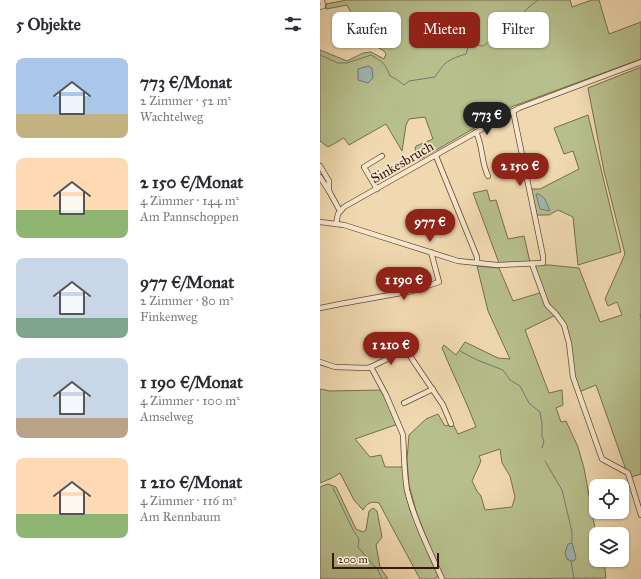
<!DOCTYPE html>
<html lang="de">
<head>
<meta charset="utf-8">
<style>
	:root { --surface:#fff; --page:#f7f7f7; --text:#2b2b33; --muted:#7c7c81; --accent:#8f2418 }
	body { margin:0; font-family:"IM FELL Great Primer",serif; background:var(--page); color:var(--text); height:100vh; display:flex; flex-direction:column; font-size:15px; white-space:nowrap }
	* { box-sizing:border-box; margin:0 }
	p { font-size:13px; color:var(--muted) }
	.icon { flex:none; width:22px; height:22px; fill:none; stroke:currentColor; stroke-width:2; stroke-linecap:round; stroke-linejoin:round }
	.map { position:relative; flex:1; overflow:hidden }
	.details { display:flex; flex-direction:column; background:var(--surface); width:320px }
	.details>* { flex:none }
	.top-card { position:absolute; left:12px; top:12px; width:249px; height:36px; display:flex; gap:8px }
	.buttons { position:absolute; left:269px; top:479px; display:grid; gap:8px }
	.buttons a { display:grid; place-items:center; width:40px; height:40px; border-radius:8px; background:var(--surface); box-shadow:0 1px 3px #0004; font-size:20px }
	.scale { position:absolute; left:12px; bottom:10px; width:107px; box-sizing:border-box; padding-left:4px; border:2px solid #39190d; border-top:0; font-size:11px; line-height:14px; white-space:nowrap; color:#39190d; -webkit-text-stroke:3px #f5e6cc; paint-order:stroke }
	.price { position:absolute; translate:-50% -34px; padding:0 9px; border-radius:14px; background:var(--accent); color:#fff; font-size:13px; line-height:26px; filter:drop-shadow(0 1px 2px #0008) }
	.price::after { content:''; position:absolute; left:50%; top:24px; width:12px; height:9px; margin-left:-6px; background:inherit; clip-path:polygon(0 0,100% 0,50% 100%) }
	.price.selected { background:#222; color:#fff }
	ul { padding:0; list-style:none }
	li { display:flex; align-items:center; gap:12px; height:100px; padding:0 16px }
	li span { display:grid; place-items:center; flex:none; width:112px; height:80px; border-radius:8px; color:#555 }
	li>.icon { margin-inline-start:auto }
	span .icon { width:48px; height:48px; fill:#fffc; stroke-width:1 }
	li b { font-size:17px }
	h2 { display:flex; justify-content:space-between; align-items:center; height:48px; padding:0 16px; font-size:17px }
	.chip { padding:0 14px; border-radius:8px; background:var(--surface); box-shadow:0 1px 3px #0004; font-size:14px; line-height:36px }
	.chip.selected { background:var(--accent); color:#fff }
	main { display:flex; flex:1; min-height:0 }
	.map>svg:first-child { display:block }
</style>
</head>
<body>
<main>
<section class="details">
<h2>5 Objekte<svg class="icon" aria-label="filters" viewBox="0 0 24 24"><path d="M4 7h16M4 17h16"/><circle cx="9" cy="7" r="2"/><circle cx="15" cy="17" r="2"/></svg></h2>
<ul>
<li><span style="background:linear-gradient(#a9c7e8 70%,#c2b280 0)"><svg class="icon" aria-label="home" viewBox="0 0 24 24"><path d="M3 11l9-7 9 7M6 9v11h12V9"/></svg></span><div><b>773 €/Monat</b><p>2 Zimmer · 52 m²</p><p>Wachtelweg</p></div></li>
<li><span style="background:linear-gradient(#ffd9b3 65%,#8fb573 0)"><svg class="icon" aria-label="home" viewBox="0 0 24 24"><path d="M3 11l9-7 9 7M6 9v11h12V9"/></svg></span><div><b>2 150 €/Monat</b><p>4 Zimmer · 144 m²</p><p>Am Pannschoppen</p></div></li>
<li><span style="background:linear-gradient(#c9d6e8 75%,#7fa58c 0)"><svg class="icon" aria-label="home" viewBox="0 0 24 24"><path d="M3 11l9-7 9 7M6 9v11h12V9"/></svg></span><div><b>977 €/Monat</b><p>2 Zimmer · 80 m²</p><p>Finkenweg</p></div></li>
<li><span style="background:linear-gradient(#c9d6e8 75%,#b9a48a 0)"><svg class="icon" aria-label="home" viewBox="0 0 24 24"><path d="M3 11l9-7 9 7M6 9v11h12V9"/></svg></span><div><b>1 190 €/Monat</b><p>4 Zimmer · 100 m²</p><p>Amselweg</p></div></li>
<li><span style="background:linear-gradient(#ffd9b3 70%,#8fb573 0)"><svg class="icon" aria-label="home" viewBox="0 0 24 24"><path d="M3 11l9-7 9 7M6 9v11h12V9"/></svg></span><div><b>1 210 €/Monat</b><p>4 Zimmer · 116 m²</p><p>Am Rennbaum</p></div></li>
</ul>
</section>
<div class="map">
<svg width="321" height="579" viewBox="0 0 321 579">
	<rect width="100%" height="100%" fill="#f0d9b0"/>
	<filter id="stains"><feTurbulence type="fractalNoise" baseFrequency=".005" numOctaves="4"/><feColorMatrix values="0 0 0 0 .2 0 0 0 0 .09 0 0 0 0 .02 0 0 0 .5 -.17"/></filter>
	<radialGradient id="worn" r=".72"><stop offset=".6" stop-color="#630" stop-opacity="0"/><stop offset="1" stop-color="#630" stop-opacity=".3"/></radialGradient>
	<!-- green -->
	<g fill="#b7c08d" stroke="#786c4d" fill-rule="evenodd">
		<path d="M 27,0 L 250,0 L 252,7 L 272,0 L 279,0 L 289,34 L 321,22 L 321,59 L 191,107 L 99,160 L 95,148 L 96,146 L 113,139 L 105,117 L 89,119 L 86,125 L 82,151 L 66,124 L 29,145 L 24,138 L 8,147 L 0,141 L 0,50 L 27,61 L 43,53 L 51,52 L 64,59 L 66,54 L 64,51 L 45,40 L 27,5 L 6,9 L 6,4 Z"/>
		<path d="M 321,67 L 321,314 L 320,314 L 321,319 L 321,474 L 311,477 L 306,470 L 276,385 L 259,392 L 254,377 L 245,324 L 236,315 L 205,330 L 229,393 L 242,390 L 243,405 L 236,408 L 241,422 L 246,421 L 258,447 L 264,468 L 276,534 L 276,560 L 282,560 L 284,562 L 286,578 L 123,579 L 97,514 L 89,485 L 87,459 L 89,435 L 106,419 L 118,414 L 125,426 L 133,424 L 138,434 L 156,427 C 146,400 133,375 122,348 L 124,345 L 136,355 L 145,342 L 178,358 L 190,359 L 168,311 L 157,266 L 179,268 L 193,301 L 223,292 L 213,265 L 229,265 L 259,268 L 280,322 L 302,315 L 297,302 L 288,306 L 285,299 L 305,254 L 284,171 L 268,88 ZM 180,449 L 182,463 L 190,476 L 195,497 L 192,507 L 165,510 L 161,496 L 157,491 L 152,481 L 161,461 L 159,456 Z"/>
		<path d="M 268,115 L 301,252 L 258,265 L 253,217 L 238,210 L 229,215 L 217,215 L 211,189 L 220,189 L 259,169 L 253,151 L 244,154 L 234,128 Z"/>
		<path d="M 167,190 L 170,201 L 176,200 L 188,239 L 204,236 L 210,262 L 179,263 L 153,193 Z"/>
		<path d="M 0,389 L 10,391 L 63,390 L 78,424 L 35,439 L 50,457 L 61,455 L 65,467 L 82,467 L 85,488 L 90,510 L 119,576 L 114,579 L 100,579 L 59,503 C 51,501 47,503 43,510 L 34,500 L 20,473 L 12,478 L 0,483 Z"/>
		<path d="M 8,484 L 16,487 L 36,529 L 43,532 L 46,530 L 49,511 L 53,508 L 57,511 L 62,537 L 56,545 L 60,567 L 68,579 L 0,579 L 0,487 Z"/>
	</g>
	<!-- water -->
	<g fill="#9db8b5" stroke="#757872">
		<path d="M 48,66 L 52,68 L 53,78 L 48,83 L 38,80 L 38,69 Z"/>
		<path d="M 216,194 L 219,194 L 225,199 L 230,211 L 220,209 Z"/>
		<path d="M 252,543 L 256,558 L 254,561 L 251,561 L 247,559 L 245,553 L 248,544 Z"/>
	</g>
	<g fill="none" stroke-linecap="round" stroke-linejoin="round">
		<!-- stream -->
		<g stroke="#757872" stroke-width="1">
			<path d="M 0,55 L 18,63 L 27,63 L 51,55 C 63,62 65,63 70,76 L 76,79 L 84,85 L 89,81 L 115,77 C 124,62 129,59 146,54 L 149,44 L 163,46 L 169,42 L 174,37 L 182,34 L 192,25 L 209,7 L 218,0"/>
			<path d="M 140,351 L 157,360 L 183,370 L 190,380 L 200,386 L 209,403 L 220,412 L 222,424 L 222,436 L 224,442 L 222,448"/>
			<path d="M 225,461 L 242,490 L 252,532 L 252,542"/>
			<path d="M 13,488 L 33,530 L 39,539 L 38,547 L 54,566 L 57,568 L 62,579"/>
			<path d="M 251,561 L 254,579"/>
		</g>
		<defs>
			<g id="minor">
				<path d="M 0,7 L 3,6 L 2,0"/>
				<path d="M 156,132 C 163,146 161,162 168,176"/>
				<path d="M 116,156 L 157,257 L 157,263"/>
				<path d="M 0,166 L 9,181 L 9,191 L 20,211"/>
				<path d="M 0,177 L 9,191"/>
				<path d="M 57,189 L 44,167 L 62,156"/>
				<path d="M 0,222 L 24,225 L 138,261 L 177,265 L 223,263 L 223,256 L 193,111"/>
				<path d="M 16,224 L 18,214 L 24,207 L 199,108 L 321,62"/>
				<path d="M 212,264 L 227,305 L 236,314 L 244,325 L 249,343 L 253,377 L 282,459 L 308,473 L 321,515"/>
				<path d="M 0,308 L 20,304 L 92,291 L 119,282 L 111,252"/>
				<path d="M 0,362 L 15,367 L 47,368 L 51,367 L 85,350 L 88,353 L 123,405 L 131,424"/>
				<path d="M 51,367 L 66,395 L 81,430 L 83,435 C 84,453 84,473 87,490 C 94,520 110,551 122,579"/>
				<path d="M 84,403 L 113,389"/>
			</g>
		</defs>
		<!-- minor casing -->
		<use href="#minor" stroke="#674936" stroke-width="6"/>
		<!-- minor -->
		<use href="#minor" stroke="#f5e6cc" stroke-width="4.5"/>
	</g>
	<g text-anchor="middle" stroke-width="3.5" stroke-linejoin="round" paint-order="stroke">
		<!-- street labels -->
		<g font-size="14" fill="#39190d" stroke="#f5e6cc">
			<text transform="translate(82 162) rotate(-30)" y="5">Sinkesbruch</text>
		</g>
	</g>
	<rect width="100%" height="100%" filter="url(#stains)"/>
	<rect width="100%" height="100%" fill="url(#worn)"/>
</svg>
<div class="buttons">
<a><svg class="icon" aria-label="locate" viewBox="0 0 24 24"><circle cx="12" cy="12" r="6"/><path d="M12 2v4M12 18v4M2 12h4M18 12h4"/></svg></a>
<a><svg class="icon" aria-label="layers" viewBox="0 0 24 24"><path d="M12 4l9 5-9 5-9-5zM3 14l9 5 9-5"/></svg></a>
</div>
<div class="scale">200 m</div>
<b class="price selected" style="left:167px;top:136px">773 €</b>
<b class="price" style="left:200px;top:187px">2 150 €</b>
<b class="price" style="left:110px;top:243px">977 €</b>
<b class="price" style="left:84px;top:301px">1 190 €</b>
<b class="price" style="left:71px;top:366px">1 210 €</b>
<div class="top-card">
<a class="chip">Kaufen</a>
<a class="chip selected">Mieten</a>
<a class="chip">Filter</a>
</div>
</div>
</main>
</body>
</html>
